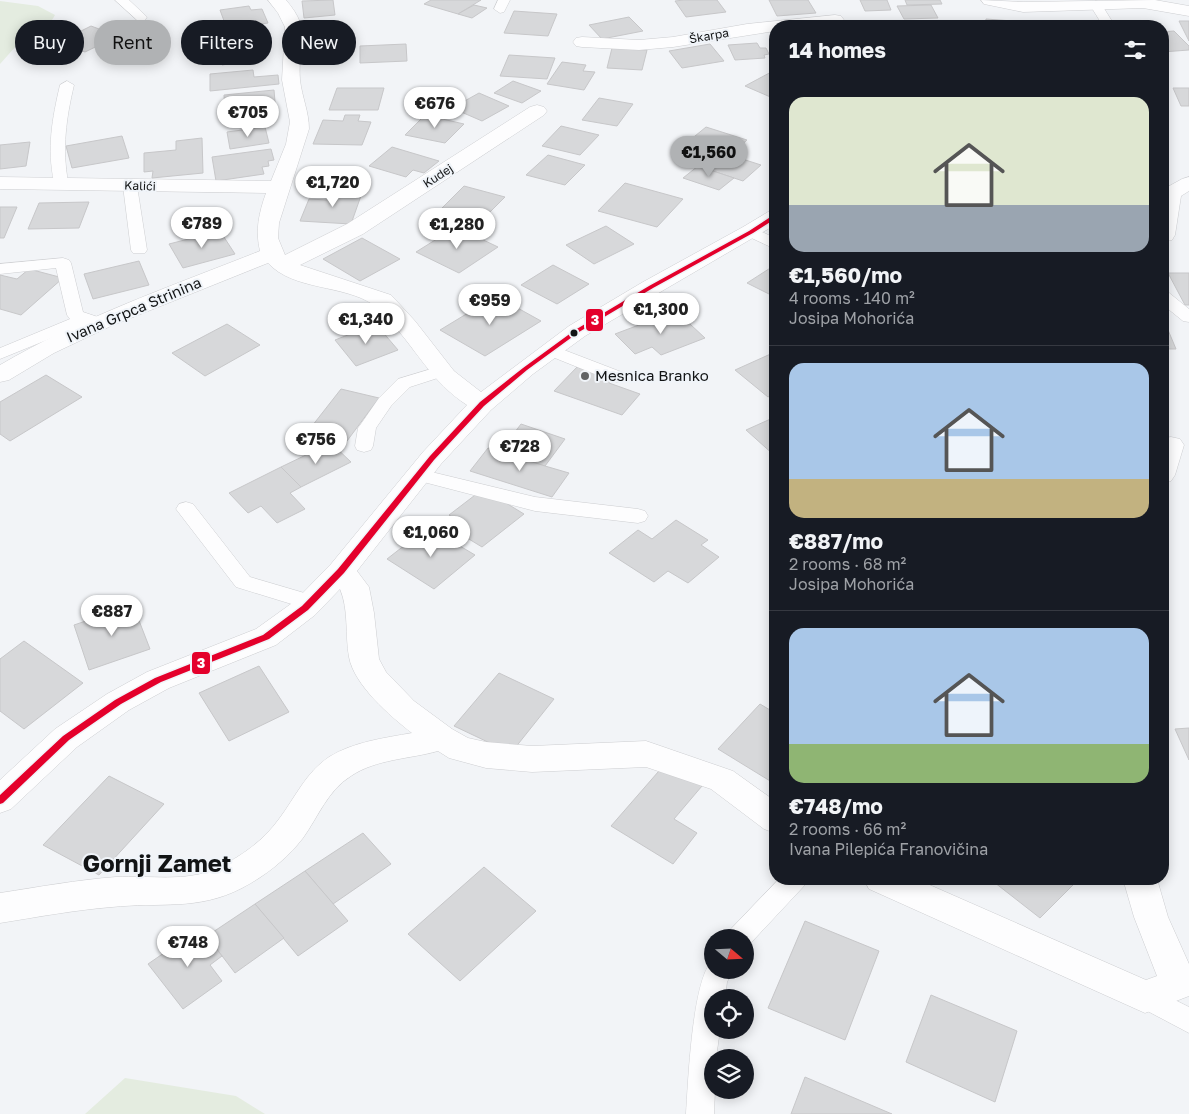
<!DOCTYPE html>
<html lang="en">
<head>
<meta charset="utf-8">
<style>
	:root { --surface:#171b24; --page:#242831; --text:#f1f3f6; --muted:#9ea1a6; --line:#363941; --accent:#b0b2b4 }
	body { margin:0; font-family:"Golos Text",sans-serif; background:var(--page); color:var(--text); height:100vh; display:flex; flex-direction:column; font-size:19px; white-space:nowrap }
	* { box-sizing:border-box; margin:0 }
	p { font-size:16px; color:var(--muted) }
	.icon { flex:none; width:28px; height:28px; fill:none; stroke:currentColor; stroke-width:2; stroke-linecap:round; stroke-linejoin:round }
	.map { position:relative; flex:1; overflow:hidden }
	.panel { position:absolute; left:769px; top:20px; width:400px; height:865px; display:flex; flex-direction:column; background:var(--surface); border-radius:20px; box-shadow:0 2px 12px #0003 }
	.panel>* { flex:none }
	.banner { position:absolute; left:15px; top:20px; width:475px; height:45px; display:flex; gap:10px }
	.needle { width:32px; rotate:109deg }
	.tools { position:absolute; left:704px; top:929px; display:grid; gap:10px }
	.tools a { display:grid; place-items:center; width:50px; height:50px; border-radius:50%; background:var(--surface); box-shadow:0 2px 12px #0003; font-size:25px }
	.price { position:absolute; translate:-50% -42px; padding:0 11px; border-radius:18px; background:#fff; color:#222; font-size:16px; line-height:32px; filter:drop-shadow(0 1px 2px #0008) }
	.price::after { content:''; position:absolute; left:50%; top:30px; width:15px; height:11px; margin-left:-8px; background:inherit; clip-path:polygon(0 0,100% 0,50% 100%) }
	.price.active { background:var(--accent); color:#111 }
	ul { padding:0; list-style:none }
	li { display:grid; align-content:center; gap:10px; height:265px; padding:0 20px }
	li+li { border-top:1px solid var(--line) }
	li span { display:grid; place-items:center; height:155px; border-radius:15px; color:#555 }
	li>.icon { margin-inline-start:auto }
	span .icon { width:90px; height:90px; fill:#fffc; stroke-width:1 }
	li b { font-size:21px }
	h2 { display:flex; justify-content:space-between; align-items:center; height:60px; padding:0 20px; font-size:21px }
	.pill { padding:0 18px; border-radius:22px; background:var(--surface); box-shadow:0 2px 12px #0003; font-size:18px; line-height:45px }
	.pill.active { background:var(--accent); color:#111 }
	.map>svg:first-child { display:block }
</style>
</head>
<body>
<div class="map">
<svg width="1189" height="1114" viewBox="0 0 1189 1114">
	<rect width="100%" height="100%" fill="#f2f4f7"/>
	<!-- green -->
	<g fill="#e4ece0">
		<path d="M 0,1 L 38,6 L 55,15 L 49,25 L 16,46 L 0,64 Z"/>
		<path d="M 125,1078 L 236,1096 L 265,1114 L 85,1114 Z"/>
	</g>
	<!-- building -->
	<g fill="#d7d8da" stroke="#c7c7c9">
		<path d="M 333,0 L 335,15 L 304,18 L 302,1 Z"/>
		<path d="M 431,0 L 481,0 L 458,14 L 424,4 Z"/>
		<path d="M 684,0 L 717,0 L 726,12 L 686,17 L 675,1 Z"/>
		<path d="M 769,0 L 808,0 L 816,13 L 777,16 Z"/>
		<path d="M 860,0 L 887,0 L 891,10 L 865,11 Z"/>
		<path d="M 905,0 L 940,0 L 942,4 L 907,5 Z"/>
		<path d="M 474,5 L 487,8 L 472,18 L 458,14 Z"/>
		<path d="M 931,5 L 938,18 L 904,19 L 897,6 Z"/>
		<path d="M 249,6 L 251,10 L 262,9 L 268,23 L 227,29 L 220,10 Z"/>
		<path d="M 514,11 L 557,14 L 548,36 L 504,33 Z"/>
		<path d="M 629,17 L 643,31 L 602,39 L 589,25 Z"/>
		<path d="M 986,19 L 1026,22 L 1026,26 L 985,26 Z"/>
		<path d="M 1179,21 L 1189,21 L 1189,41 Z"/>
		<path d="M 91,26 L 118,36 L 85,52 L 59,42 Z"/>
		<path d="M 348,30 L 346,45 L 312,46 L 315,31 Z"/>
		<path d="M 1174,31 L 1189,46 L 1189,50 L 1162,52 L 1162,32 Z"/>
		<path d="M 249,43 L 257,59 L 222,65 L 215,49 Z"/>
		<path d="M 757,43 L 760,48 L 766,48 L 769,54 L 764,55 L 765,58 L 735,60 L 728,45 Z"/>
		<path d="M 406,44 L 407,61 L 360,63 L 360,46 Z"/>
		<path d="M 710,44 L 724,61 L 682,68 L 669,51 Z"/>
		<path d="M 612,48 L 647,50 L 642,70 L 607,68 Z"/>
		<path d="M 509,55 L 555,58 L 547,79 L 500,76 Z"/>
		<path d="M 562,62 L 586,65 L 583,71 L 595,72 L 584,90 L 547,84 Z"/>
		<path d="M 253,70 L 254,77 L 278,75 L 279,84 L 210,91 L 210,74 Z"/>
		<path d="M 775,70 L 775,99 L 745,86 Z"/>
		<path d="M 513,81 L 541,91 L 522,103 L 494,93 Z"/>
		<path d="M 337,88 L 384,88 L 378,110 L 329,110 Z"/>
		<path d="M 1173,88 L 1189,88 L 1189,106 L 1181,106 Z"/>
		<path d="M 274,90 L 276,113 L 225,118 L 224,95 Z"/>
		<path d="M 479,93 L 509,106 L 482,121 L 452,108 Z"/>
		<path d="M 599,98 L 633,104 L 617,126 L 582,120 Z"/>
		<path d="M 345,115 L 360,115 L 358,121 L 371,122 L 362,145 L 313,144 L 323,120 L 343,121 Z"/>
		<path d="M 425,115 L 464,124 L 445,143 L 405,135 Z"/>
		<path d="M 561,126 L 599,135 L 580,155 L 542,146 Z"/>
		<path d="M 265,127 L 269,143 L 230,149 L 227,132 Z"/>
		<path d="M 706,127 L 747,140 L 730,155 L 761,165 L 743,181 L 698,166 L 712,154 L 684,145 Z"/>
		<path d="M 122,136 L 129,158 L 72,168 L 66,146 Z"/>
		<path d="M 202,138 L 203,173 L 152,178 L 153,171 L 144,172 L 144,153 L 176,150 L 176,141 Z"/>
		<path d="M 30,142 L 26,166 L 0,169 L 0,145 Z"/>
		<path d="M 392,147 L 439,161 L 424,173 L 413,170 L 406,177 L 369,166 Z"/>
		<path d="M 271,149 L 274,160 L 268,161 L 269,166 L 262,167 L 264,174 L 216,181 L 212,157 Z"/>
		<path d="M 548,155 L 585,165 L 565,185 L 526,175 Z"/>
		<path d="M 698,166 L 734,178 L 719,190 L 683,178 Z"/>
		<path d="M 625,183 L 683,199 L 657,227 L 598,211 Z"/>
		<path d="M 464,186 L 505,197 L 483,219 L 442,208 Z"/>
		<path d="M 331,189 L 363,190 L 351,224 L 300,221 L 309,199 L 327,200 Z"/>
		<path d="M 89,202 L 79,228 L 28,229 L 39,203 Z"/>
		<path d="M 0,207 L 17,207 L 4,238 L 0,238 Z"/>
		<path d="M 606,226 L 634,244 L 594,264 L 566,245 Z"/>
		<path d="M 456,227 L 498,247 L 459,273 L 416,252 Z"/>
		<path d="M 220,231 L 235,254 L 183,268 L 169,244 Z"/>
		<path d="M 362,238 L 400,259 L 360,281 L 323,259 Z"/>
		<path d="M 139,261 L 149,285 L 93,299 L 84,274 Z"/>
		<path d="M 553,265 L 589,284 L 557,304 L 521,285 Z"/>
		<path d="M 775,265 L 775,297 L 747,283 Z"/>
		<path d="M 29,269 L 63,278 L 21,315 L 0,309 L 0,275 L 17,279 Z"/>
		<path d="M 1168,273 L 1189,273 L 1189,305 L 1185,305 Z"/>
		<path d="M 496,296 L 541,321 L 485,356 L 440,330 Z"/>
		<path d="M 676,311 L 705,338 L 661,355 L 652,347 L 635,354 L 615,334 Z"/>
		<path d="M 1162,318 L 1163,318 L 1176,349 L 1162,349 Z"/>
		<path d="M 227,324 L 260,345 L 205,376 L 172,353 Z"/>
		<path d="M 376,324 L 398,350 L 356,366 L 335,340 Z"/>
		<path d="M 775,352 L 775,393 L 768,397 L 735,370 Z"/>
		<path d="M 577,367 L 613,379 L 609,383 L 640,394 L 622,415 L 554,391 Z"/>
		<path d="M 46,375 L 82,397 L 10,441 L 0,434 L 0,402 Z"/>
		<path d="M 341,389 L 379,398 L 344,445 L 305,435 Z"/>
		<path d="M 775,417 L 775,456 L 746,430 Z"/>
		<path d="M 521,424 L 565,439 L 545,466 L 500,452 Z"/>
		<path d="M 331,443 L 351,462 L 301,487 L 281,467 Z"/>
		<path d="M 488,448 L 545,466 L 569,473 L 552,497 L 470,471 Z"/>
		<path d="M 281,467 L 301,487 L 290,493 L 305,509 L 277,523 L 261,506 L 248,513 L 229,493 Z"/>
		<path d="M 483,489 L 524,514 L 482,547 L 459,533 L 467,527 L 449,515 Z"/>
		<path d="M 676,520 L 708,540 L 701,545 L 719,557 L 688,583 L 668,571 L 654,582 L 609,553 L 638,530 L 652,539 Z"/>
		<path d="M 428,527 L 475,555 L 434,589 L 387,559 Z"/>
		<path d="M 133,605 L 150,649 L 89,670 L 74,625 Z"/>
		<path d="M 24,641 L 83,683 L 24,729 L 0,711 L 0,659 Z"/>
		<path d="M 259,666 L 289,712 L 229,741 L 199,693 Z"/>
		<path d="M 499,673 L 554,699 L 511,753 L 454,726 Z"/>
		<path d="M 760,704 L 775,713 L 775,784 L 718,749 Z"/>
		<path d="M 1189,728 L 1189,760 L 1175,729 Z"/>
		<path d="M 665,764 L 702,786 L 674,819 L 697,833 L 673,864 L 611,826 Z"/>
		<path d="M 109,776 L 164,804 L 99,875 L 43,845 Z"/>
		<path d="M 363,833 L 391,864 L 333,904 L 305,871 Z"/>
		<path d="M 484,867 L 536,911 L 460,981 L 408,934 Z"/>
		<path d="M 305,871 L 348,921 L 298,956 L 255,904 Z"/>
		<path d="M 990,879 L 1079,879 L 1040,918 Z"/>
		<path d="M 255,904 L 284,938 L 235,973 L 207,936 Z"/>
		<path d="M 805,921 L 879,951 L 845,1040 L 768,1008 Z"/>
		<path d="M 200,928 L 222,956 L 210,965 L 222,981 L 183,1009 L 148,964 Z"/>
		<path d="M 931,995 L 1017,1031 L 995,1102 L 906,1062 Z"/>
		<path d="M 805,1077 L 892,1114 L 791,1114 Z"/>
	</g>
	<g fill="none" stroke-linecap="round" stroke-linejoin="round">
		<defs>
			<g id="lane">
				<path d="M 115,0 L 129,0 L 147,17 L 145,20 L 137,20 Z"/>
				<path d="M 498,0 L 510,0 L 504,12 L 500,13 L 494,9 Z"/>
				<path d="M 1096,1 L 1100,2 L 1115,26 L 1103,26 L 1090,5 Z"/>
				<path d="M 67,81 L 74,85 C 66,119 62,148 68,182 L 66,185 L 56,185 L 54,182 C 47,148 52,119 60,85 Z"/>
				<path d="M 130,182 L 135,183 L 137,186 L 147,250 L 145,253 L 133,253 L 131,250 L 123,186 L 125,183 Z"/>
				<path d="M 751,227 L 775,238 L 775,249 L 745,235 L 743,232 L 745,229 Z"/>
				<path d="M 63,258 L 69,260 L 71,263 L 83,312 L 104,319 L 106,323 L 104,327 L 98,328 L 86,324 L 0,359 L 0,348 L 70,319 L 67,315 L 56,268 L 0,274 L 0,264 Z"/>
				<path d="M 1162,290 L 1168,292 L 1189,309 L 1189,322 L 1183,321 L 1162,304 Z"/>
				<path d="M 551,345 L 624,373 L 627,377 L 624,381 L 618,382 L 612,381 L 545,354 L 542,350 L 545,346 Z"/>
				<path d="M 441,366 L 447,367 L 450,371 L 447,375 L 410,387 L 391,406 L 376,428 L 373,446 L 371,450 L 364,452 L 357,450 L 355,446 L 358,428 L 361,424 L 379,398 L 398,379 Z"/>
				<path d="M 419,469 L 535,497 L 638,509 L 645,511 L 648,516 L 645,521 L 638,523 L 535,511 L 412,479 L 410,475 L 412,471 Z"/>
				<path d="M 186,502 L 193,504 L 250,577 L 318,597 L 321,602 L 318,607 L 311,610 L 236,587 L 176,509 L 179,504 Z"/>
				<path d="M 779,879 L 807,879 L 804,886 L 748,946 L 745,947 L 745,938 L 727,938 L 730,930 Z"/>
				<path d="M 712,961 L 712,970 L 733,970 L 727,982 L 725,998 L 712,998 L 712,1030 L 720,1030 L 716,1058 L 712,1058 L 712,1090 L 715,1090 L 714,1114 L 686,1114 C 688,1084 692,980 712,961 Z"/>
				<path d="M 1145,985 L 1189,1007 L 1189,1033 L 1136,1005 L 1132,997 L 1136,989 Z"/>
			</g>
			<g id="street">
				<path d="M 268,0 L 286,0 C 314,33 297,44 300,80 C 302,97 309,112 309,129 L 279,223 L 278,238 L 285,255 L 347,224 L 530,107 L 537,105 L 544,107 L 547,111 L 544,115 L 363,234 L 300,265 L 391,295 L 415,321 L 454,371 L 481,392 L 569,326 L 643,282 L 743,227 L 768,212 L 775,210 L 775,225 L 585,336 L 533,374 L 491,410 L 441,464 L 357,571 L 369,587 L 374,613 L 379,659 L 386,672 L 414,701 L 452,729 L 468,738 L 486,742 L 532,746 L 646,741 L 733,771 L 775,801 L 775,833 L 764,829 L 711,789 L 646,767 L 532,772 L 486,768 L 449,758 L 438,751 C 410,759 376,759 351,776 C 328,790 318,817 303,838 C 287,859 265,876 242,888 C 198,911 159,902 112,907 C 75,910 37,917 0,923 L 0,893 C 39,887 77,880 116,877 C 149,875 187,883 217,868 C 241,857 264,840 279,819 C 295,798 306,772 329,757 C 353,742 384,738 412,733 C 390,716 354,685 349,657 C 345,635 349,610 340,589 L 315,615 L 276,645 L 169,688 L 129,710 L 77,747 L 11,809 L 0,813 L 0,780 L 55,729 L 107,694 L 147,672 L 256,629 L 295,601 L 331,564 L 423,452 L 467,405 C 431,382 416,348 387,318 C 383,314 379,308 374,305 C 343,284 294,291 268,263 L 111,326 L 54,353 L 9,380 L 0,382 L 0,365 C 82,317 172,286 260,251 C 255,230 259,213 266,193 L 0,189 L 0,177 L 271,181 L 286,144 L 290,122 L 282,80 L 285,27 L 278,13 Z"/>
				<path d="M 981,0 L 1023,2 L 1155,0 L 1189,6 L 1189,16 L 1143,8 L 1023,12 L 984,4 Z"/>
				<path d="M 835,15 L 841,16 L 844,20 L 841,24 L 825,26 L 775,26 L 775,31 L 673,47 L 639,50 L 582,47 L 576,46 L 573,42 L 576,38 L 582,37 L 639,40 L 673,37 L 747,24 Z"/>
				<path d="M 1189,177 L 1189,191 L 1181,196 L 1175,235 L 1172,240 L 1162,242 L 1162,190 L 1182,179 Z"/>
				<path d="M 1171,437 L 1180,439 L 1184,445 L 1175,475 L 1171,481 L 1162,484 L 1162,439 Z"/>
				<path d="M 864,879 L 916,879 L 1146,980 L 1157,976 L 1134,917 L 1123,879 L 1157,879 L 1168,917 L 1189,964 L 1189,996 L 1145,1013 L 869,889 Z"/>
			</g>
		</defs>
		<!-- lane casing -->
		<use href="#lane" stroke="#cdced1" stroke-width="1"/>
		<!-- street casing -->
		<use href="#street" stroke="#cdced1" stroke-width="1"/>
		<!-- lane -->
		<use href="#lane" fill="#fdfdfe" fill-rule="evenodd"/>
		<!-- street -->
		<use href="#street" fill="#fdfdfe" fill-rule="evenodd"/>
		<defs>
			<path id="bus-1" d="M 775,214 L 775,219 L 753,233 L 653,288 L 579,332 L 527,370 L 484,406 L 434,460 L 344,573 L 308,610 L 269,639 L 161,682 L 121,704 L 69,740 L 3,803 L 0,804 L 0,795 L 63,736 L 115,700 L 155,678 L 263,635 L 302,606 L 338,569 L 430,456 L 480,402 L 523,368 L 575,330 L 649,286 L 749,231 Z"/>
		</defs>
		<!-- bus-1 casing -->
		<use href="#bus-1" stroke="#f0f4f9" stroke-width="3"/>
		<!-- bus-1 -->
		<use href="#bus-1" fill="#e4002b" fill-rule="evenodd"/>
	</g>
	<!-- markers -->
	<circle fill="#121415" stroke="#f0f4f9" stroke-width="2" cx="574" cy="333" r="4.5"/>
	<circle fill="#606264" stroke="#f0f4f9" stroke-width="2" cx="585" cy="376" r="5"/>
	<g text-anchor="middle" stroke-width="4" stroke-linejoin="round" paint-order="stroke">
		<!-- far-street labels -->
		<g font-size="12" fill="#121415" stroke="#f0f4f9">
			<text transform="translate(709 36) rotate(-10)" y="4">Škarpa</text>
			<text transform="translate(438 176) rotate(-33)" y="4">Kudej</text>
			<text transform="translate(140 186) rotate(2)" y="4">Kalići</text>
		</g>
		<!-- street labels -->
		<g font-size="15" fill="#121415" stroke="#f0f4f9">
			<text transform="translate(134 310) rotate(-23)" y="5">Ivana Grpca Strinina</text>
		</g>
		<!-- poi labels -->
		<g font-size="15" fill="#121415" stroke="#f0f4f9" text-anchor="start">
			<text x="595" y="381">Mesnica Branko</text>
		</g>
		<!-- near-district labels -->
		<g font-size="24" font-weight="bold" fill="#121415" stroke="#f0f4f9">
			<text x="157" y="872">Gornji Zamet</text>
		</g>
	</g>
	<g stroke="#f0f4f9" stroke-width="2">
		<rect x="585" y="308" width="19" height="24" rx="5" fill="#e4002b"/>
		<rect x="191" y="651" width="20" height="24" rx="5" fill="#e4002b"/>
	</g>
	<g font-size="14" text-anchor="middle" font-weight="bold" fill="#fff">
		<text x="595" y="325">3</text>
		<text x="201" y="668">3</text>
	</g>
</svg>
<div class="tools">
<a><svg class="needle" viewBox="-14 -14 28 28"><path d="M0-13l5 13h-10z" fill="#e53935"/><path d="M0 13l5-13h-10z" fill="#9ea1a6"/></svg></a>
<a><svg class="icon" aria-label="locate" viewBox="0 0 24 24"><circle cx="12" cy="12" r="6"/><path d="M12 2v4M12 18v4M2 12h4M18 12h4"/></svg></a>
<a><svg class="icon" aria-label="layers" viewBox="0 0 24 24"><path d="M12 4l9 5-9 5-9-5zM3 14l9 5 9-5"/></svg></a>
</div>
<b class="price" style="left:435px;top:129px">€676</b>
<b class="price" style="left:248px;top:138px">€705</b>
<b class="price active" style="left:709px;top:178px">€1,560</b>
<b class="price" style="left:333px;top:208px">€1,720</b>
<b class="price" style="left:202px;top:249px">€789</b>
<b class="price" style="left:457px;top:250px">€1,280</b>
<b class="price" style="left:490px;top:326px">€959</b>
<b class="price" style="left:661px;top:335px">€1,300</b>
<b class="price" style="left:366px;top:345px">€1,340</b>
<b class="price" style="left:316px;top:465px">€756</b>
<b class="price" style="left:520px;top:472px">€728</b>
<b class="price" style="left:431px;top:558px">€1,060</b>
<b class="price" style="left:112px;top:637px">€887</b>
<b class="price" style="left:188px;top:968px">€748</b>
<div class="banner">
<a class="pill">Buy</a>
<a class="pill active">Rent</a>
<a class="pill">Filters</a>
<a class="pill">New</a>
</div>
<section class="panel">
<h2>14 homes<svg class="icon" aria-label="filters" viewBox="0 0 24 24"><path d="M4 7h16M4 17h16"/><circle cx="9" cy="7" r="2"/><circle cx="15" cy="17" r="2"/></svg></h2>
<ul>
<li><span style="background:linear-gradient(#dfe7d0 70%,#9aa5b1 0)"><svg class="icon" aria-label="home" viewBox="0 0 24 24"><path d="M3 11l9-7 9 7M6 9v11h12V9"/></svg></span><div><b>€1,560/mo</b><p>4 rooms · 140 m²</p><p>Josipa Mohorića</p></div></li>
<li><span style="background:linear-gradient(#a9c7e8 75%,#c2b280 0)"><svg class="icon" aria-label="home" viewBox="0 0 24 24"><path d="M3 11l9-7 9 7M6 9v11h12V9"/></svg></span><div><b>€887/mo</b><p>2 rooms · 68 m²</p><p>Josipa Mohorića</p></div></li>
<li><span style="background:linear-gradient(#a9c7e8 75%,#8fb573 0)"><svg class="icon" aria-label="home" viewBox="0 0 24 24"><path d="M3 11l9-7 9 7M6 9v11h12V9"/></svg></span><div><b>€748/mo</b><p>2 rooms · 66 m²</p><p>Ivana Pilepića Franovičina</p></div></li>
</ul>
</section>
</div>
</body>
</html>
